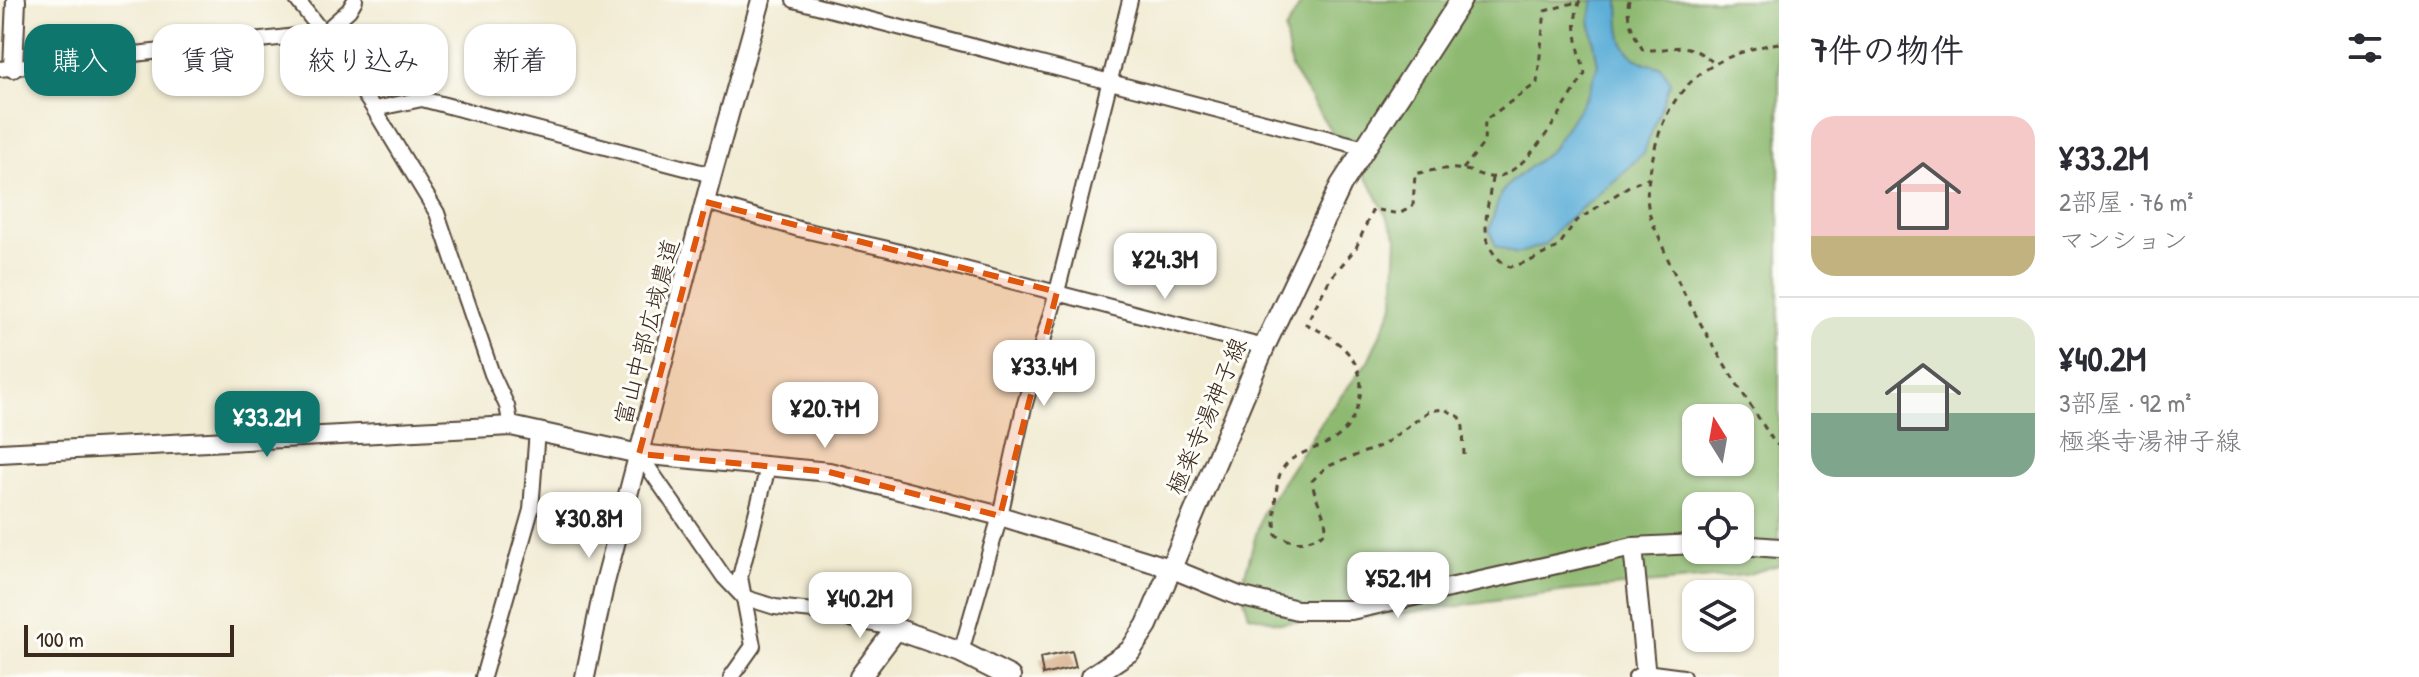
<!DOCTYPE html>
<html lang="ja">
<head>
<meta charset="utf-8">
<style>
	:root { --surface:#fff; --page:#f7f7f7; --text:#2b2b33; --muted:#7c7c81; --line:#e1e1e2; --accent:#0f766e }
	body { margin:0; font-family:"Patrick Hand","Klee One",sans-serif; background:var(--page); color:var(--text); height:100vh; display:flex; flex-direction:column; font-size:30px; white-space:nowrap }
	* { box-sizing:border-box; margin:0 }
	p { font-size:26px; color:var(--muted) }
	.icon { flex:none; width:44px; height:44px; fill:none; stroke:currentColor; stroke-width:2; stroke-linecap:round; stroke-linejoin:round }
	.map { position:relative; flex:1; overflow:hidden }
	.drawer { display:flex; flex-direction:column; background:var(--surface); width:640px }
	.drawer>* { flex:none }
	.banner { position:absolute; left:24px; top:24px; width:760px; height:72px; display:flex; gap:16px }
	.needle { width:52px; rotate:349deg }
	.buttons { position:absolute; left:1682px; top:404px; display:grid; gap:16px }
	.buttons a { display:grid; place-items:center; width:72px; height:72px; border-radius:16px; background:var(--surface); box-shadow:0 2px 6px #0004; font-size:40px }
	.scale { position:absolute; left:24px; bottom:20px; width:210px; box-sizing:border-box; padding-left:8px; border:4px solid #3b2a1e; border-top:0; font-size:22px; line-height:28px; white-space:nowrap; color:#3b2a1e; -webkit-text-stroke:6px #fdfcf7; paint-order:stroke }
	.price { position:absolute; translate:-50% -68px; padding:0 18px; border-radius:16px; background:#fff; color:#222; font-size:26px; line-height:52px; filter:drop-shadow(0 2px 4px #0008) }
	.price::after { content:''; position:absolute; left:50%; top:48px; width:24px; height:18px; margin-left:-12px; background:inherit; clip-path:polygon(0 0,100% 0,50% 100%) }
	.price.active { background:var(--accent); color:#fff }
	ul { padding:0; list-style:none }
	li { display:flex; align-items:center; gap:24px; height:200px; padding:0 32px }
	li+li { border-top:2px solid var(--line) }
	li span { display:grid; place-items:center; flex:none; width:224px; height:160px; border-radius:24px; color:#555 }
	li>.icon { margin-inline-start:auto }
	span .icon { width:96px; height:96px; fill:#fffc; stroke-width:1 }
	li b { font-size:34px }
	h2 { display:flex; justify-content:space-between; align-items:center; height:96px; padding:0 32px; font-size:34px }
	.pill { padding:0 28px; border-radius:24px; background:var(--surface); box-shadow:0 2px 6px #0004; font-size:28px; line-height:72px }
	.pill.active { background:var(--accent); color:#fff }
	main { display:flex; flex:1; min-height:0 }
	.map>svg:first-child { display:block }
</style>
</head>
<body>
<main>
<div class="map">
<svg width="1779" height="677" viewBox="0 0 1779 677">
	<rect width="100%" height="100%" fill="#fdfcf7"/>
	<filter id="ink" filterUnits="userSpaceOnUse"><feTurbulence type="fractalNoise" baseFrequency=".0125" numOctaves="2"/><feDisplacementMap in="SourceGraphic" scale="16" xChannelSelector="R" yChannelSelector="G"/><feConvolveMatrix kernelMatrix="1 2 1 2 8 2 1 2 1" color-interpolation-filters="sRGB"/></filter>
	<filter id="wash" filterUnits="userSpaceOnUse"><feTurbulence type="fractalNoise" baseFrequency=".006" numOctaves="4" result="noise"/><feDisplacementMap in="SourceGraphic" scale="32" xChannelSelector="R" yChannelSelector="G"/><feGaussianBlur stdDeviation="1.8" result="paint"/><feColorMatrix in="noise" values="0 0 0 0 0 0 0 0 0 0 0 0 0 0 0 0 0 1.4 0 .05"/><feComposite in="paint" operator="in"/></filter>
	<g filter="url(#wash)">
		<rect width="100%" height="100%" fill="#f1ebd2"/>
		<!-- forest -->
		<path fill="#8eb971" stroke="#647248" stroke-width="2" fill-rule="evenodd" d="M 1303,0 L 1779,0 L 1779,565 L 1745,575 L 1567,591 L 1408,613 L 1280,623 L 1249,615 L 1241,588 L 1262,513 L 1325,417 L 1368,361 L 1394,304 L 1397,237 L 1372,187 L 1329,128 L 1291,68 L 1285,31 ZM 1696,418 L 1740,418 L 1740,462 L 1696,462 ZM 1696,506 L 1740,506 L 1740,550 L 1696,550 Z"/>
		<!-- water -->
		<path fill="#5dafd8" stroke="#4c6c7b" stroke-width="2" d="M 1593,0 L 1619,0 C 1620,37 1618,59 1661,67 L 1671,82 L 1644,152 L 1620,176 L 1560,226 L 1545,245 L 1516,254 L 1496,246 L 1489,230 L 1501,193 L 1512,181 L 1552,149 L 1588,94 L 1598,65 L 1590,20 Z"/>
		<g id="blocks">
			<!-- building -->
			<path fill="#d5ac87" d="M 1072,651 L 1076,667 L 1043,675 L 1040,658 Z"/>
		</g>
	</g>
	<g filter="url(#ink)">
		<use href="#blocks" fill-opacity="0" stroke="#564739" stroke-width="2"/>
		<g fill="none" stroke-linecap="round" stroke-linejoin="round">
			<defs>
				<g id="minor">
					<path d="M 297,0 L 323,33 L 374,109 L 437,213 L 492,374 L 507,406 L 511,426"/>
					<path d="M 794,0 L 1365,148"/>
					<path d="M 0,69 L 323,33 L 349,10 L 355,0"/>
					<path d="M 374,109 L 422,99 L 712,175"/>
					<path d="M 706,202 L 799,229 L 888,249 L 1264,347"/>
					<path d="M 639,454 L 724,577 L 743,597 L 775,607 L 813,611 L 896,629"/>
					<path d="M 961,652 L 1000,516 L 1024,407 L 1057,292 L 1130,0"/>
					<path d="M 483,677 L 531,510 L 537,430"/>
					<path d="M 731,677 L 753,646 L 740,577 L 768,467"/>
					<path d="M 1636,677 L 1645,672 L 1683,677"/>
				</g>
				<g id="tertiary">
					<path d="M 13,68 L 16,0"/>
					<path d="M 0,453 L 511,426 L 639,454 L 829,472 L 1000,516 L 1170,568 L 1239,596 L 1297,610 L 1351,610 L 1633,547 L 1696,544"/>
					<path d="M 1740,545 L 1779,548"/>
					<path d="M 1633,547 L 1646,677"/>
					<path d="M 585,677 L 604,586 L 712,175 L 761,0"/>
				</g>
				<g id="secondary">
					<path d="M 860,677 L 896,629 L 961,652 L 1010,677"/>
					<path d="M 1091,677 L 1130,651 L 1147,625 L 1264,347 L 1341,185 L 1461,0"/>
				</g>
			</defs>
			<!-- minor casing -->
			<use href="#minor" stroke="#564739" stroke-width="18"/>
			<!-- tertiary casing -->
			<use href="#tertiary" stroke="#564739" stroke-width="22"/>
			<!-- secondary casing -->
			<use href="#secondary" stroke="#564739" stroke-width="24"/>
			<!-- path -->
			<g stroke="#564739" stroke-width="3" stroke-dasharray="6 6" stroke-linecap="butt">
				<path d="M 1629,0 C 1625,18 1634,35 1643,50 C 1679,51 1682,37 1714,63"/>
				<path d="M 1779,43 C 1707,55 1665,89 1652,162 C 1649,177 1645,196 1649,211 C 1651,222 1658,234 1662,245 C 1690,314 1734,379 1774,442 L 1779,446"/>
				<path d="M 1463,169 L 1484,143 L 1485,120 L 1537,83 L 1545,11 L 1580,1"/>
				<path d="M 1492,178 C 1488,211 1474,248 1510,267 L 1530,261 L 1558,247 L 1575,222 L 1629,186 L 1648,178"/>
				<path d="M 1464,455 L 1463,427 L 1460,417 L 1444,409 L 1429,411 L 1383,445 L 1326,467 L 1312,481 C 1314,499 1327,514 1326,532 C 1306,543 1296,545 1276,535 C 1274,519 1274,482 1283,468 C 1296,449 1324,450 1341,434 C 1349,427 1353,418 1357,408 C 1372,365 1341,340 1306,324 L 1330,279 L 1356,248 L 1373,209 L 1399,214 L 1413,206 L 1415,174 C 1431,170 1449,167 1465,170 C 1473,171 1481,176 1490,177 C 1526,181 1567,100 1585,74 C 1579,49 1570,25 1580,0"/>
			</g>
			<!-- minor -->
			<use href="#minor" stroke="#fff" stroke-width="14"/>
			<!-- tertiary -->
			<use href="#tertiary" stroke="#fff" stroke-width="18"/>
			<!-- secondary -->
			<use href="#secondary" stroke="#fff" stroke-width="20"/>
		</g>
	</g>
	<!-- marked area -->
	<path fill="#df570d" fill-opacity="0.2" stroke="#df570d" stroke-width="6" stroke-dasharray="16 10" stroke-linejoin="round" d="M 706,202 L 1057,292 L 1000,516 L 829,472 L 639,454 Z"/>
	<g text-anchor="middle" stroke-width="6" stroke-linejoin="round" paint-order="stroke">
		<!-- street labels -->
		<g font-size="24" fill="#3b2a1e" stroke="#fdfcf7">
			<text transform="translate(647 332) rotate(-75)" y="8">富山中部広域農道</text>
			<text transform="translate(1207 416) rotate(-67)" y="8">極楽寺湯神子線</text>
		</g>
	</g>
</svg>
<div class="buttons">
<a><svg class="needle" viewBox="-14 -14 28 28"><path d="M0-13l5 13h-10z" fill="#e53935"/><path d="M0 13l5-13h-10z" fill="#7c7c81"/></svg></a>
<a><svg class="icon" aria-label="locate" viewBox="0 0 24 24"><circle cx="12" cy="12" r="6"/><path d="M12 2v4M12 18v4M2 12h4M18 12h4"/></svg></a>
<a><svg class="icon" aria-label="layers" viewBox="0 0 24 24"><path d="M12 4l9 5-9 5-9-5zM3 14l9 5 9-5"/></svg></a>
</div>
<div class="scale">100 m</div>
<b class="price" style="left:1165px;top:301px">¥24.3M</b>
<b class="price" style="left:1044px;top:408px">¥33.4M</b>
<b class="price" style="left:825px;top:450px">¥20.7M</b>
<b class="price active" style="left:267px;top:459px">¥33.2M</b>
<b class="price" style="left:589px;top:560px">¥30.8M</b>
<b class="price" style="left:1398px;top:620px">¥52.1M</b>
<b class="price" style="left:860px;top:640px">¥40.2M</b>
<div class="banner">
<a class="pill active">購入</a>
<a class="pill">賃貸</a>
<a class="pill">絞り込み</a>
<a class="pill">新着</a>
</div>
</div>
<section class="drawer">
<h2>7件の物件<svg class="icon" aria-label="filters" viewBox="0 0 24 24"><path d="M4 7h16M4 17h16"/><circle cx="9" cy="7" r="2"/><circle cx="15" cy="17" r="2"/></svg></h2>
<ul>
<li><span style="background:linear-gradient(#f6c9c9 75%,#c2b280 0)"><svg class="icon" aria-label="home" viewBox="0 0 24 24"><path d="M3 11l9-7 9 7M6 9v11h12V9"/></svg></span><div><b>¥33.2M</b><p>2部屋 · 76 m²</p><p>マンション</p></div></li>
<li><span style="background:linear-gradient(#dfe7d0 60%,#7fa58c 0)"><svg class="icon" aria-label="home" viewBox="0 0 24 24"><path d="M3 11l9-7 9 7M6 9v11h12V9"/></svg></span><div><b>¥40.2M</b><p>3部屋 · 92 m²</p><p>極楽寺湯神子線</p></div></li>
</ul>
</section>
</main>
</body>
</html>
